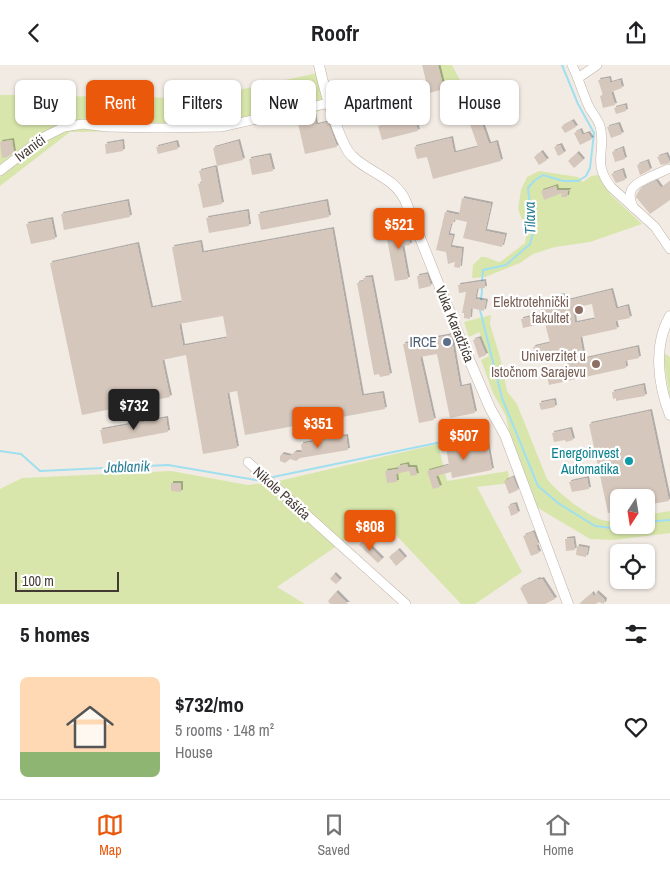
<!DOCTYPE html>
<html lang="en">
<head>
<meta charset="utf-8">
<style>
	:root { --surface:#fff; --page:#f2f2f2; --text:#202124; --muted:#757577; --line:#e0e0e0; --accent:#ea580c }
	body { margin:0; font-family:"Archivo Narrow",sans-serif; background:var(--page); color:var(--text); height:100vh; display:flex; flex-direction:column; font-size:19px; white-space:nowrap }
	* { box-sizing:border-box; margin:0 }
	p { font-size:16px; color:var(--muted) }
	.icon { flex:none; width:28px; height:28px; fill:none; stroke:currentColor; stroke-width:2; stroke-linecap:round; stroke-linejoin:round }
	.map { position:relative; height:539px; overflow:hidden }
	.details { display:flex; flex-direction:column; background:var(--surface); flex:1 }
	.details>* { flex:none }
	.hud { position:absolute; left:15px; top:15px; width:640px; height:45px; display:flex; gap:10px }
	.needle { width:32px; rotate:192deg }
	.controls { position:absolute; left:610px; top:424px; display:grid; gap:10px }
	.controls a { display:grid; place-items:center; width:45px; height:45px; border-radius:8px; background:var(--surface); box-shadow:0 1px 4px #0004; font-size:25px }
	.scale { position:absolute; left:15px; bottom:12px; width:104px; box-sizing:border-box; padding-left:5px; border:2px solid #443a34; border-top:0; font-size:14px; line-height:18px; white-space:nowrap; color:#443a34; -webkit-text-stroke:4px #fff; paint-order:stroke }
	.price { position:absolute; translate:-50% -42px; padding:0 11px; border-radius:5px; background:var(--accent); color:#fff; font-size:16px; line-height:32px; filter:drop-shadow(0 1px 2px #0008) }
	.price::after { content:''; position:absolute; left:50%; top:30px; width:15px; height:11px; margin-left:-8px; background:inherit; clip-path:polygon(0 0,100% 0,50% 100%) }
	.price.selected { background:#222; color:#fff }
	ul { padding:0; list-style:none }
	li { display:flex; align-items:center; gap:15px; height:125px; padding:0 20px }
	li span { display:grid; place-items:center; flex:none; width:140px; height:100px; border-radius:8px; color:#555 }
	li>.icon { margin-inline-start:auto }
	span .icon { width:60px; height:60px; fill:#fffc; stroke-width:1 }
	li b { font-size:21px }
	h2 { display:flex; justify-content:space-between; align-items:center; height:60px; padding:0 20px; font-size:21px }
	.pill { padding:0 18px; border-radius:8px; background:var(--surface); box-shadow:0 1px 4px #0004; font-size:18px; line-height:45px }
	.pill.selected { background:var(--accent); color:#fff }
	header { display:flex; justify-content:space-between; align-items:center; height:65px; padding:0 20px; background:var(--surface); font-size:22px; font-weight:800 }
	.menu { display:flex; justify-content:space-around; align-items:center; height:70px; border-top:1px solid var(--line); background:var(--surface); font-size:14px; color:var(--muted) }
	.menu a { display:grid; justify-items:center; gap:2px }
	.menu .selected { color:var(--accent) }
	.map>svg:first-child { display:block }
</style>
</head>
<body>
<header><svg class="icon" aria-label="back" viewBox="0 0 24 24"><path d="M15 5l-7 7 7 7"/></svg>Roofr<svg class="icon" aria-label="share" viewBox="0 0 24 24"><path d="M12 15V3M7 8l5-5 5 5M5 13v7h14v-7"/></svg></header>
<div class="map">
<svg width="670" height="539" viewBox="0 0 670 539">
	<defs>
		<filter id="shadow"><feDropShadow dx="2" dy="-2" stdDeviation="0" flood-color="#0004"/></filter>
	</defs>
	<rect width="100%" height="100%" fill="#f2ebe4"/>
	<!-- green -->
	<g fill="#d8e6ac">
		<path d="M 431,0 L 452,0 L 462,19 L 439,24 Z"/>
		<path d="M 322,7 L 332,42 L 316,47 L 216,65 L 70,67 L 0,121 L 0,30 L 20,30 L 21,29 L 55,31 L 188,33 L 243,24 Z"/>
		<path d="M 539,106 L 578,112 L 583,117 L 591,111 L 598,110 L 611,130 L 642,159 L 590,177 L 555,182 L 533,189 L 520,198 L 485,212 L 472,213 L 473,200 L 481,192 C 488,191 492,196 500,197 L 525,178 L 527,167 L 518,144 L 521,125 L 527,112 Z"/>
		<path d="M 491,250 L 490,259 L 500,292 L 507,326 L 517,339 L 547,414 C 557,427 588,452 603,455 C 609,457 613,456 619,455 L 619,460 L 646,460 L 646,450 L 670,446 L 670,468 L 615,475 L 590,474 L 538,443 L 525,417 L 513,386 L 506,351 L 493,328 L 481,295 L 489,291 L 479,267 L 469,272 L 464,257 Z"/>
		<path d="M 664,288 L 670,292 L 670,333 L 665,303 Z"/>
		<path d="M 438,379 L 447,416 L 508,406 L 510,418 L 477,422 L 522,507 L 475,539 L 461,539 L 379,452 L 277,522 L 305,539 L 0,539 L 0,424 L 22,413 L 171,406 L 248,420 L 274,417 Z"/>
	</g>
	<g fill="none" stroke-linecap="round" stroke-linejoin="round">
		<!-- stream -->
		<g stroke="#a0dfef" stroke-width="2">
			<path d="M 482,216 L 483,205 L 506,200 L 530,179 L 533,168 L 528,123 L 534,116 L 543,110 L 563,116 L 578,116 L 586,111 L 590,103 L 594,68 L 578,39 L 562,0"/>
			<path d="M 481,236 L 482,224"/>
			<path d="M 480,245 L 502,333 L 538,421 L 558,438 L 595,461 L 612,463 L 630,460"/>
			<path d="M 0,386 L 21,389 L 40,406 L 168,400 L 256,415 L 260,415"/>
			<path d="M 273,412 L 480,369"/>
			<path d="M 646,457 L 670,455"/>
		</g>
	</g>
	<!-- building -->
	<g fill="#d6c7bc" fill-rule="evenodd" filter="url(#shadow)">
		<path d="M 422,0 L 438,0 L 444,24 L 429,28 Z"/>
		<path d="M 609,13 L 610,18 L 620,15 L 622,23 L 611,27 L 615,40 L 603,43 L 600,31 L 603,30 L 598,15 Z"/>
		<path d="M 470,25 L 489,79 L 496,77 L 501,96 L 433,114 L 427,92 L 417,94 L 414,82 L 451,73 L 454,88 L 478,82 L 459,28 Z"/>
		<path d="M 625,40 L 626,46 L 616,49 L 614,43 Z"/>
		<path d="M 314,50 L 316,60 L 328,57 L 337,82 L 305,89 L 297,54 Z"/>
		<path d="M 414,52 L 418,66 L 382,75 L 378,61 Z"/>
		<path d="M 572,56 L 576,62 L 565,68 L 561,62 Z"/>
		<path d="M 618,59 L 622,69 L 611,73 L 607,62 Z"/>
		<path d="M 580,65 L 582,70 L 588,68 L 592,74 L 580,80 L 574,68 Z"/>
		<path d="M 12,75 L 14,88 L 7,92 L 2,93 L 0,77 Z"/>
		<path d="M 122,76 L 123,86 L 106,89 L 105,79 Z"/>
		<path d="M 238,76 L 243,95 L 217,101 L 213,83 Z"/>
		<path d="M 176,77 L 178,84 L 158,89 L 156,82 Z"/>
		<path d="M 560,80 L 564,88 L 558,91 L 554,82 Z"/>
		<path d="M 622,83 L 625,94 L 615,97 L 612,87 Z"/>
		<path d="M 541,87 L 547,95 L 539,100 L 534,92 Z"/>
		<path d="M 577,88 L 583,95 L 574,103 L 568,96 Z"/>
		<path d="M 666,89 L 670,98 L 661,100 L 657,92 Z"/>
		<path d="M 269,90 L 273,106 L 252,110 L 249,94 Z"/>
		<path d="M 647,96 L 650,105 L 640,110 L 637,100 Z"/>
		<path d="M 215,102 L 222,139 L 203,143 L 198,119 L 202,118 L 199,106 Z"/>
		<path d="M 622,105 L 625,115 L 616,118 L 611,109 Z"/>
		<path d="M 656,116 L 661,123 L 670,116 L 670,135 L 650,149 L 636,132 L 637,129 L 640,124 Z"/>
		<path d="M 556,121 L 557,125 L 570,125 L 568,126 L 567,132 L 561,132 L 562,128 L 544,135 L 541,126 Z"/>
		<path d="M 462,133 L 491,139 L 485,166 L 505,170 L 502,182 L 463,173 L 467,157 L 454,154 L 453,159 L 451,159 L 448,170 L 453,171 L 450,182 L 462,184 L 460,203 L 454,202 L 455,197 L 448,199 L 446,187 L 436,185 L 445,147 L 459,150 Z"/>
		<path d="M 127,136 L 130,152 L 64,165 L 61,149 Z"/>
		<path d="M 326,136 L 329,152 L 261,165 L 258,149 Z"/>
		<path d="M 247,146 L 249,161 L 209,168 L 206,153 Z"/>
		<path d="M 51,154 L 55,174 L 31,179 L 26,159 Z"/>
		<path d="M 405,154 L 410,180 L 402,181 L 408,214 L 395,216 L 386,169 L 398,167 L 396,156 Z"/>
		<path d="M 332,164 L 362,331 L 382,328 L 385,344 L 245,370 L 237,326 L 227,328 L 237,383 L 203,389 L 186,290 L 162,295 L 170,332 L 82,350 L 50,198 L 137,179 L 151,243 L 182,237 L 172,182 L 200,177 L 202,188 ZM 223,251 L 227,273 L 183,281 L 179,259 Z"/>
		<path d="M 427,209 L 431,221 L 419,224 L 417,211 Z"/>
		<path d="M 371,212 L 390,310 L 380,312 L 379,309 L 374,310 L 357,218 L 364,216 L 363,213 Z"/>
		<path d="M 484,216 L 485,223 L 477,224 L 475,234 L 486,236 L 484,246 L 471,243 L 470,254 L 464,253 L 464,248 L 462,248 L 466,227 L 459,228 L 458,220 Z"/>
		<path d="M 611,225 L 616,244 L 627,241 L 630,253 L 615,256 L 617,264 L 580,272 L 584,294 L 637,282 L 639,293 L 625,296 L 626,303 L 549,320 L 546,307 L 568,302 L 564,286 L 536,292 L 533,282 L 550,278 L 545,258 L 523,263 L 521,254 L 542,249 L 540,241 L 556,238 L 558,231 L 562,230 L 566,236 ZM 592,239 L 595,254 L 575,258 L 573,243 Z"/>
		<path d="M 451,270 L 460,322 L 469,320 L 475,348 L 450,353 L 437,289 L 420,292 L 434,355 L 419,358 L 403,279 Z"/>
		<path d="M 479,273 L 486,290 L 479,293 L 473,275 Z"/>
		<path d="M 643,320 L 645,331 L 616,336 L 616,333 L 613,334 L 612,327 Z"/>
		<path d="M 554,335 L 555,342 L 541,345 L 539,338 Z"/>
		<path d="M 650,346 L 669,436 L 646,440 L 646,432 L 619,432 L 619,446 L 608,448 L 589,359 Z"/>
		<path d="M 166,353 L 168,367 L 103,379 L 100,365 Z"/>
		<path d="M 570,364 L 573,375 L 566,377 L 565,375 L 554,377 L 552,368 Z"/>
		<path d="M 346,371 L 348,385 L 300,393 L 296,396 L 290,394 L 285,398 L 280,396 L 280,391 L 282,389 L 290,391 L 295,387 L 302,387 L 301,379 Z"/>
		<path d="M 486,373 L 492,405 L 452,413 L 451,407 L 436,411 L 440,422 L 433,424 L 427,406 L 449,400 L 446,382 Z"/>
		<path d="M 407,399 L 408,402 L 415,402 L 417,410 L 411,411 L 409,406 L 396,409 L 397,417 L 387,418 L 385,406 L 398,404 L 398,401 Z"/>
		<path d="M 513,412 L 518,425 L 509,429 L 504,416 Z"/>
		<path d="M 587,413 L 589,424 L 572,427 L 569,417 Z"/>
		<path d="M 171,418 L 181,418 L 181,427 L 171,426 Z"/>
		<path d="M 515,439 L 518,448 L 511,451 L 508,441 Z"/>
		<path d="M 533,467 L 538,479 L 536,480 L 539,488 L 531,491 L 523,471 Z"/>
		<path d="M 573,473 L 575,485 L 566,486 L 565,474 Z"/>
		<path d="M 363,475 L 382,494 L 378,498 L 359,480 Z"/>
		<path d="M 577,481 L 588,483 L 586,492 L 576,490 Z"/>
		<path d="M 398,485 L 405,493 L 396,501 L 389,492 Z"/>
		<path d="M 334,509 L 340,515 L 336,519 L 330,514 Z"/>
		<path d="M 538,514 L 539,515 L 542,514 L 555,534 L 545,539 L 528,539 L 520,523 Z"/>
		<path d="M 336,527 L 348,539 L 330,539 L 328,536 Z"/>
		<path d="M 596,527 L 605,535 L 604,539 L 599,537 L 596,539 L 579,539 L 592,528 L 594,533 Z"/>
	</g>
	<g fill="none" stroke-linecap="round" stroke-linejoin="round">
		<defs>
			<g id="minor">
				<path d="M 572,0 C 579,14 583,30 590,44 C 594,50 598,55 600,61 C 607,86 591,96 611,122 L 655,162 L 670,184"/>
				<path d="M 578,13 L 597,0"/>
				<path d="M 0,106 L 44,72 L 64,62 L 83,59 L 107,62 L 160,63 L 221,62 L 329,38"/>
				<path d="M 633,142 C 631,137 629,131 631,126 C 633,117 660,108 668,104"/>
				<path d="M 248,397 L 406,539"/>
			</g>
			<g id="tertiary">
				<path d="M 319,0 C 323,19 339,79 352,91 C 369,108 394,112 405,135 L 462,278 L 490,343 L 505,370 L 568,539"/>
				<path d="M 670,251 C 653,280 658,319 670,350"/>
			</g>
		</defs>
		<!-- minor casing -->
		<use href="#minor" stroke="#c0b3aa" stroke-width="10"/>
		<!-- tertiary casing -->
		<use href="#tertiary" stroke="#c0b3aa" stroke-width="11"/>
		<!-- minor -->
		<use href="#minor" stroke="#fff" stroke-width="9"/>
		<!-- tertiary -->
		<use href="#tertiary" stroke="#fff" stroke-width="10"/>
	</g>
	<!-- markers -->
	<g fill="#8d6e63" stroke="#fff" stroke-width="2">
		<circle cx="579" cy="245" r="5"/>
		<circle cx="596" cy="299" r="5"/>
	</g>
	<circle fill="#5c6f8a" stroke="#fff" stroke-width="2" cx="447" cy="277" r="5"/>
	<circle fill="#0f9aa8" stroke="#fff" stroke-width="2" cx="629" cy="396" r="5"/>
	<g text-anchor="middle" stroke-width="4.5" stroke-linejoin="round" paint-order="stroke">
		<!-- street labels -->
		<g font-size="14" fill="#443a34" stroke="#fff">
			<text transform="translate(30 83) rotate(-37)" y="5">Ivanići</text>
			<text transform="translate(455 259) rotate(68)" y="5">Vuka Karadžića</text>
			<text transform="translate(282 428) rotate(42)" y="5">Nikole Pašića</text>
		</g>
		<!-- education labels -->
		<g font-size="14" fill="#785e54" stroke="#fff" text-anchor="end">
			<text x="569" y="242">Elektrotehnički<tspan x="569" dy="16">fakultet</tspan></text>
			<text x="586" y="296">Univerzitet u<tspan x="586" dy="16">Istočnom Sarajevu</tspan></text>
		</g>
		<!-- service labels -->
		<g font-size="14" fill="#4e5e75" stroke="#fff" text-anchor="end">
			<text x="437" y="282">IRCE</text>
		</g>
		<!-- culture labels -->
		<g font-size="14" fill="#0d838f" stroke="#fff" text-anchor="end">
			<text x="619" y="393">Energoinvest<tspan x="619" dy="16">Automatika</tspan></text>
		</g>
		<!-- water labels -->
		<g font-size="15" font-style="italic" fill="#2a7f96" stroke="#fff">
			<text transform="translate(530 153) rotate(-92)" y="5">Tilava</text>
			<text transform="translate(127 402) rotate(-2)" y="5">Jablanik</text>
		</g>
	</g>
</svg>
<div class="controls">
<a><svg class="needle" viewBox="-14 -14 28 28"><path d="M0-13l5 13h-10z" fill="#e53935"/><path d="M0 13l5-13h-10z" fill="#757577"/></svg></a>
<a><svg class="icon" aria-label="locate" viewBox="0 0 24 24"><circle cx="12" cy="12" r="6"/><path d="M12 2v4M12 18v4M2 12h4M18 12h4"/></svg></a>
</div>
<div class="scale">100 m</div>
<b class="price" style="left:399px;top:185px">$521</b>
<b class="price selected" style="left:134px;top:366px">$732</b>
<b class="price" style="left:318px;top:384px">$351</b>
<b class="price" style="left:464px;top:396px">$507</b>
<b class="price" style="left:370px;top:487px">$808</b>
<div class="hud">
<a class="pill">Buy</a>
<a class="pill selected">Rent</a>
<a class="pill">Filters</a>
<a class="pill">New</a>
<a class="pill">Apartment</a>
<a class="pill">House</a>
</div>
</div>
<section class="details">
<h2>5 homes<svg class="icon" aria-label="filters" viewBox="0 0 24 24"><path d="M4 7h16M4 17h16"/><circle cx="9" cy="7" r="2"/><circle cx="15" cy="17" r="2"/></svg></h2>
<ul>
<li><span style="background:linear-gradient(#ffd9b3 75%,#8fb573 0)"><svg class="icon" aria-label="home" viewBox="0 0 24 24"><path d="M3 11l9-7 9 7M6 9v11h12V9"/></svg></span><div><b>$732/mo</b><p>5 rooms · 148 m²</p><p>House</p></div><svg class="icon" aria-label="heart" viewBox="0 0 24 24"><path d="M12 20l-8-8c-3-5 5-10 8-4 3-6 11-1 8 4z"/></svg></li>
</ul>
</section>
<nav class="menu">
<a class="selected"><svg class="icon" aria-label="map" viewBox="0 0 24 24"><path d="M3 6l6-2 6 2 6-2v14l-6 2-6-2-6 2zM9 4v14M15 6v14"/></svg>Map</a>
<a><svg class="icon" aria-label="saved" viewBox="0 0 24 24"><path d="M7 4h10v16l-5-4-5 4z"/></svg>Saved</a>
<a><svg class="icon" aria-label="home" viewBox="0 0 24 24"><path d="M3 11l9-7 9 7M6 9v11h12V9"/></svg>Home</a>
</nav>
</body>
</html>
